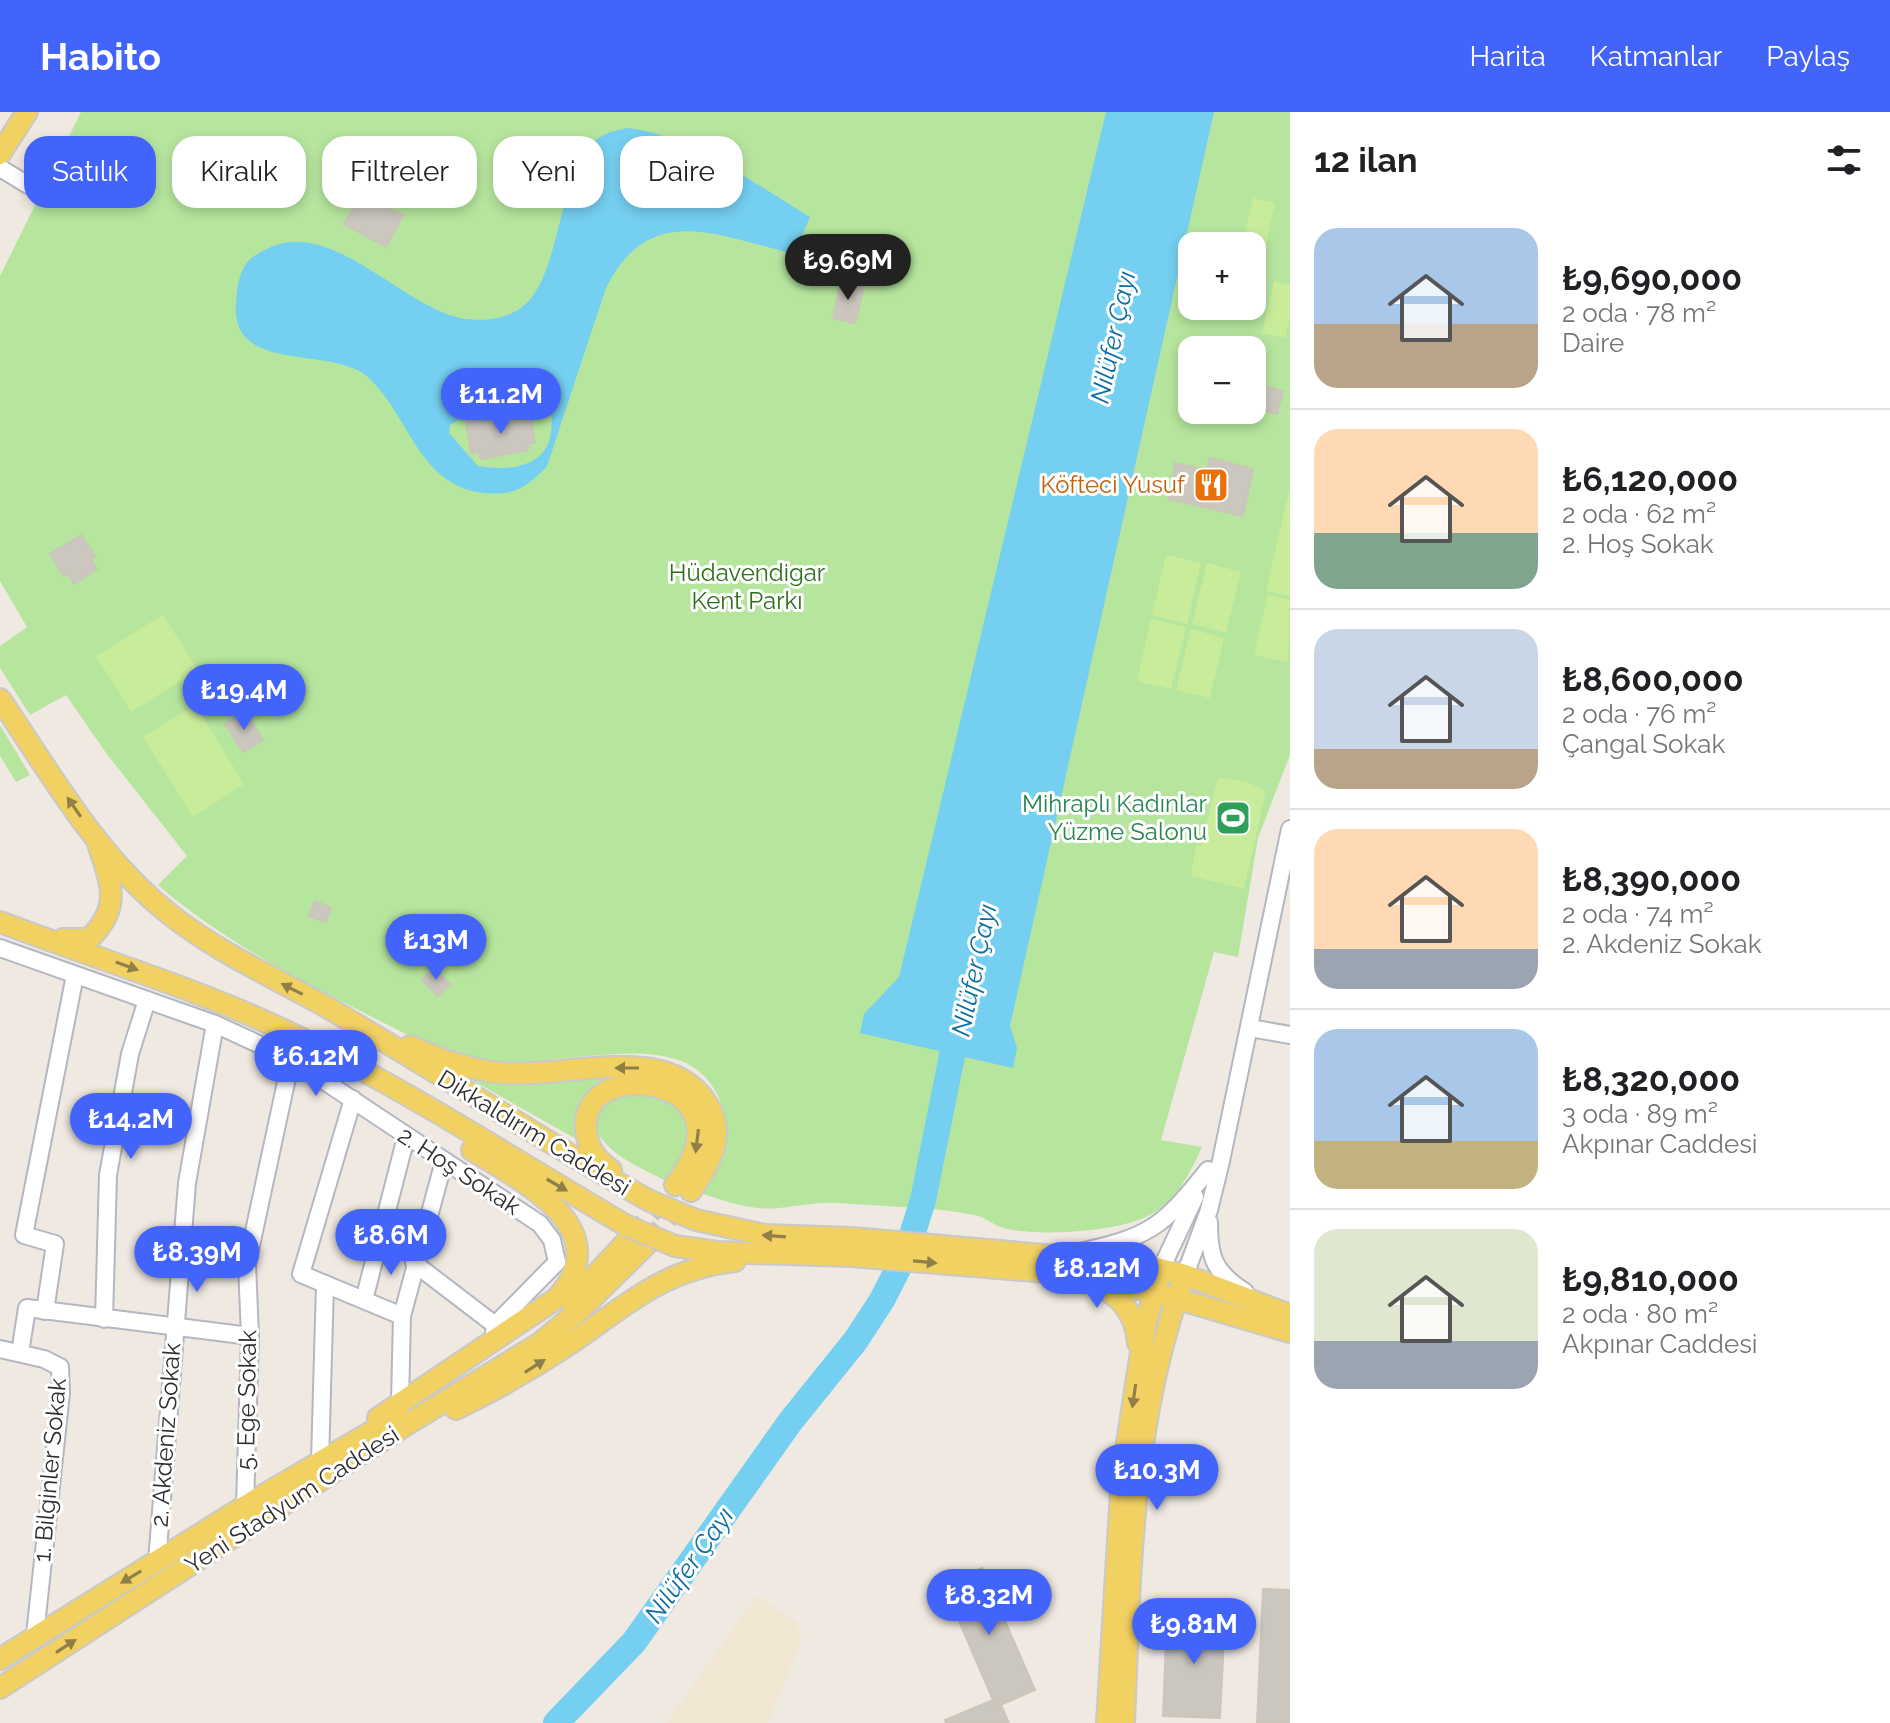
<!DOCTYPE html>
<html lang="tr">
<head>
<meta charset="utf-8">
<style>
	:root { --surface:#fff; --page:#f6f6f6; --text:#202124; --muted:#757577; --line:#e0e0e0; --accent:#4264fb }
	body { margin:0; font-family:Raleway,sans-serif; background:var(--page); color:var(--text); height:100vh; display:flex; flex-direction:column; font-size:30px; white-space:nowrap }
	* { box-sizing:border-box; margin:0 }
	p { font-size:26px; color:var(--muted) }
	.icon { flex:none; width:44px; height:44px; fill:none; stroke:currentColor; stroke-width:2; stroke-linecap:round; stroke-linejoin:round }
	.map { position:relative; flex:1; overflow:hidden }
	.sheet { display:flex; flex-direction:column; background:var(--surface); width:600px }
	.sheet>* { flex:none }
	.banner { position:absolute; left:24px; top:24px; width:760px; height:72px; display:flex; gap:16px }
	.buttons { position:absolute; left:1178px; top:120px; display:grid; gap:16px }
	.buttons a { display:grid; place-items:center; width:88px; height:88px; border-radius:16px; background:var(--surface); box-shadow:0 4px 12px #0003; font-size:40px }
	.price { position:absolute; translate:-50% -68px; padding:0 18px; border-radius:28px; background:var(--accent); color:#fff; font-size:26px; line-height:52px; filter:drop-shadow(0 2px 4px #0008) }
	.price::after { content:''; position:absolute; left:50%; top:48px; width:24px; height:18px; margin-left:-12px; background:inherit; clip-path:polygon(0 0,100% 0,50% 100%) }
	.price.current { background:#222; color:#fff }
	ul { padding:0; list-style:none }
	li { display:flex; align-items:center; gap:24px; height:200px; padding:0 24px }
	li+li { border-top:2px solid var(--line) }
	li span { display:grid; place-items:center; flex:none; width:224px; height:160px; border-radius:24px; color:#555 }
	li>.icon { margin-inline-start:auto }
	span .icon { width:96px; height:96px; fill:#fffc; stroke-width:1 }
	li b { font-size:34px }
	h2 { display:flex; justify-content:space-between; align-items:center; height:96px; padding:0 24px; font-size:34px }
	.pill { padding:0 28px; border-radius:24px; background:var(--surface); box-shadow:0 4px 12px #0003; font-size:28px; line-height:72px }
	.pill.current { background:var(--accent); color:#fff }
	header { display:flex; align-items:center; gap:48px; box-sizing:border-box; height:112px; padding:0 40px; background:var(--accent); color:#fff }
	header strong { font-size:38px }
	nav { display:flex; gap:44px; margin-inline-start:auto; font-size:28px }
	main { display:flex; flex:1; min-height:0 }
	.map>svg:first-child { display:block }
</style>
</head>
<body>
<header>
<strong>Habito</strong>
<nav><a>Harita</a><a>Katmanlar</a><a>Paylaş</a></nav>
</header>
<main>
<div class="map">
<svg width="1290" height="1611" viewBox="0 0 1290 1611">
	<rect width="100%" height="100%" fill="#efe9e1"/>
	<!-- education -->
	<path fill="#f0e6d1" d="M 757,1484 L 796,1509 L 802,1527 L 768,1611 L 666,1611 Z"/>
	<!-- green -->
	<g fill="#b6e59e" fill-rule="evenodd">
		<path d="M 81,0 L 1290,0 L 1290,643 L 1258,726 L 1238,845 L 1214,840 L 1161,1028 L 1202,1035 C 1187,1067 1175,1093 1141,1107 C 1108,1120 1042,1124 1007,1117 C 996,1115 986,1105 974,1103 C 931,1094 883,1095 839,1091 C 818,1090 799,1094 779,1096 C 754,1099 723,1089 701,1081 C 709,1068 722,1054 725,1039 C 732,1006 717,965 686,951 C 637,928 548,954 493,951 C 453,950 421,929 386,912 C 307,872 225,831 158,773 L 187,744 L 106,641 L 66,583 L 30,603 L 0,556 L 0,534 L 27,515 L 0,469 L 0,164 ZM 1192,134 L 1252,134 L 1252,194 L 1192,194 ZM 1192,238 L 1252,238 L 1252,298 L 1192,298 Z"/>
		<path d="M 0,613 L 30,663 L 16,670 L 0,644 Z"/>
		<path d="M 463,963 L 620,964 C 587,982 574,986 578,1028 Z"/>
		<path d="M 645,981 L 675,990 L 690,1012 L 688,1035 L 666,1069 C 646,1058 617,1047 603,1028 C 577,996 621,983 645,981 Z"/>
	</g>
	<!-- pitch -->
	<g fill="#c9ec9a">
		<path d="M 1253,86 L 1275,91 L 1264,139 L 1242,134 Z"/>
		<path d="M 1274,169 L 1290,173 L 1290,205 L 1285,226 L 1262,221 Z"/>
		<path d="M 1290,375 L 1290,484 L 1266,479 Z"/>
		<path d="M 1166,443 L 1201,451 L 1187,512 L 1152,503 Z"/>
		<path d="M 1207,451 L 1241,460 L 1226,521 L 1192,512 Z"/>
		<path d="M 1268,483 L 1290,488 L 1288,550 L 1254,543 Z"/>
		<path d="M 163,503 L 198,558 L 131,600 L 96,544 Z"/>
		<path d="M 1151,507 L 1186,515 L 1171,577 L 1137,569 Z"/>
		<path d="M 1191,517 L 1224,526 L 1210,586 L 1176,578 Z"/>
		<path d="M 195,593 L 244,672 L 193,705 L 143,625 Z"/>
		<path d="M 1221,666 L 1245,669 L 1266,679 L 1244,777 L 1191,764 L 1196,733 L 1201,734 L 1217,668 Z"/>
	</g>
	<!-- water -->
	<g fill="#75cff0" fill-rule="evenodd">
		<path d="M 1106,0 L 1214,0 L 1010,914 L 1017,936 L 1013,956 L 860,921 L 864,902 L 899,865 Z"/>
		<path d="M 627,16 C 689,22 756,73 810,105 L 794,142 C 718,124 650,88 606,176 L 547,354 C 528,375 514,384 485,381 C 419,375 410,305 369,266 C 332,232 230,264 236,191 C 237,179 238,166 244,155 C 249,146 258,141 267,137 C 327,105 397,188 453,204 C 471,210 495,209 512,201 C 567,178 552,49 604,23 C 610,19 620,18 627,16 ZM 541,294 L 547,296 C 553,304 552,310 551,320 C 547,357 506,359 478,354 L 449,321 L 450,313 L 458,308 L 490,310 Z"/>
	</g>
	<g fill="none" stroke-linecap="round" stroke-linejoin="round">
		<!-- river -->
		<path stroke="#75cff0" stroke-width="26" d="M 556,1611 L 634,1530 L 790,1310 L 856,1228 L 882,1188 L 907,1139 L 923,1088 L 959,909"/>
	</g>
	<!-- building -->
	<g fill="#cbc7bf" stroke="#cbc5ba" stroke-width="2">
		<path d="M 368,78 L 392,90 L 389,97 L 403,103 L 386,135 L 344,112 L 361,81 L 365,83 Z"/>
		<path d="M 841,170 L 864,175 L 855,211 L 833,206 Z"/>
		<path d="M 1252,271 L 1283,279 L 1277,302 L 1252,295 Z"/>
		<path d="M 530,299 L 535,330 L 528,332 L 528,338 L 481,347 L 479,340 L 471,341 L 466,309 L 490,310 Z"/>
		<path d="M 1210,346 L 1253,357 L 1243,404 L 1169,387 L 1175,351 L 1207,358 Z"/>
		<path d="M 81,423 L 95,444 L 91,447 L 97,457 L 74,472 L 68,461 L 64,464 L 50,442 Z"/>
		<path d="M 245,599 L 263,628 L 243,640 L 225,612 Z"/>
		<path d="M 315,789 L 331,796 L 326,810 L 309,804 Z"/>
		<path d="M 396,813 L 403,820 L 392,831 L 385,824 Z"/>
		<path d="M 434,857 L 450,872 L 438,884 L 422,868 Z"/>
		<path d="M 982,1456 L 1035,1578 L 996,1595 L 943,1472 Z"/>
		<path d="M 1263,1477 L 1290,1478 L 1290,1611 L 1257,1611 Z"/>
		<path d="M 1167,1503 L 1225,1505 L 1220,1606 L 1163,1604 Z"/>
		<path d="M 993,1588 L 996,1595 L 1001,1593 L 1009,1611 L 946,1611 L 945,1608 Z"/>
	</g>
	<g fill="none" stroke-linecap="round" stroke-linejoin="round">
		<!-- major-tunnel -->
		<g stroke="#c8c4bd" stroke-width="20" stroke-dasharray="20 10" stroke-linecap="butt">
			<path d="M 631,1125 L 675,1073"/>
			<path d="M 648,1131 L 691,1079"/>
		</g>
		<defs>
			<g id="minor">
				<path d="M 0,56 L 28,73"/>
				<path d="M 0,836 L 215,912 L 291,947 L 540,1112 L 552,1128 L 557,1150 L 495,1213"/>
				<path d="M 1250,916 L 1290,923"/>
				<path d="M 353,987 L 301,1162 L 402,1204"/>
				<path d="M 1209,1110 C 1209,1146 1214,1160 1245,1180"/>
				<path d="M 1075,1141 C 1149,1125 1161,1117 1208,1058"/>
				<path d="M 414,1151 L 495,1213 L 494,1221"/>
				<path d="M 1161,1157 L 1195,1085"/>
				<path d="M 1185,1163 L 1209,1098 L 1221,1049 L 1290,717"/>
				<path d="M 364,1188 L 406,1025"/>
				<path d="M 45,1199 L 55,1132 L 24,1123 L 75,863"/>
				<path d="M 104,1207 L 108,1063 L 130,942 L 147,888"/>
				<path d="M 0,1237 L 44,1247 L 60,1255 L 61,1281 L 35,1523"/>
				<path d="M 20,1241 L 27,1196 L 250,1224"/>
				<path d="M 400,1290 L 402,1204 L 444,1049"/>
				<path d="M 320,1349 L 325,1172"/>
				<path d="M 245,1394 L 250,1224 L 247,1152 L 291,947"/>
				<path d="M 157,1450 L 187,1071 L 215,912"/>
			</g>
			<g id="major">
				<path d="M 0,42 L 27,0"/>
				<path d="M 0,587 C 47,656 91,734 155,790 C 207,836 270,863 330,897 C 437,959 540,1027 648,1088"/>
				<path d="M 0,810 C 97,847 196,876 290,921 C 406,977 516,1049 627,1114"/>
				<path d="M 63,827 L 89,827 C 121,796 112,774 99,735"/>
				<path d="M 410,934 C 441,948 469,958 503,961 C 565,967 666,929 706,990 C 728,1022 710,1050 691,1079"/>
				<path d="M 611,1058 C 596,1047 588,1037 586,1018 C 578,940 760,964 675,1073"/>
				<path d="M 696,1108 L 765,1123 L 852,1126 L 1135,1151 L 1185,1163 L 1290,1203"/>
				<path d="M 675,1134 L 717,1140 L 851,1144 L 1047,1160 L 1154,1180 L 1290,1220"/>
				<path d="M 1093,1172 C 1120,1181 1136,1203 1138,1231"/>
				<path d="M 571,1189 L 631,1125"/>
				<path d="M 456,1297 C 495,1278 532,1257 568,1233 C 626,1194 662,1157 735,1149"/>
				<path d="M 378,1306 L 557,1186 C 619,1116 523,1070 472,1038"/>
				<path d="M 0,1547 L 245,1394 L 398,1304"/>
				<path d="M 0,1576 L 406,1313 L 540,1231 L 581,1197 L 648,1131"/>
				<path d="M 1107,1611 L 1122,1363 L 1145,1214 L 1158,1168"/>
				<path d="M 1124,1611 C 1130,1464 1131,1314 1181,1174"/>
			</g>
		</defs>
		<!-- minor casing -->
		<use href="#minor" stroke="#b4b7c1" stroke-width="20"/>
		<!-- major casing -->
		<use href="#major" stroke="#c9c9c9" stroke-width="24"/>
		<!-- minor -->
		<use href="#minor" stroke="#fff" stroke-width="16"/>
		<!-- major -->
		<use href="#major" stroke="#f2d163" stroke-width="20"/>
		<defs>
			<g id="major-bridge">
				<path d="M 648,1088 L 696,1108"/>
				<path d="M 627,1114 L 675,1134"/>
			</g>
		</defs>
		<!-- major-bridge casing -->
		<use href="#major-bridge" stroke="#c9c9c9" stroke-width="24" stroke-linecap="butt"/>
		<!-- major-bridge -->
		<use href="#major-bridge" stroke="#f2d163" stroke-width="20"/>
	</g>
	<!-- one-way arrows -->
	<defs><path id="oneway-solid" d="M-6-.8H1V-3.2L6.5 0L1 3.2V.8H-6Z" transform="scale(2)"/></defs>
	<g fill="#908048">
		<use href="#oneway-solid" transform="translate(74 695) rotate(-125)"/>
		<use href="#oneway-solid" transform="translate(127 854) rotate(20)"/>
		<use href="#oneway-solid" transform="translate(292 877) rotate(-153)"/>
		<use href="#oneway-solid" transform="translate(627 956) rotate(180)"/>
		<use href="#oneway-solid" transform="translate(697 1029) rotate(97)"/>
		<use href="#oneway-solid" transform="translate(557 1073) rotate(30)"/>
		<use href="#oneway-solid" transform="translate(774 1124) rotate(-176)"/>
		<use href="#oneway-solid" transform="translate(925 1150) rotate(5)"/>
		<use href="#oneway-solid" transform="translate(535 1254) rotate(-32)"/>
		<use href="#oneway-solid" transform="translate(1134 1284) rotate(98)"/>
		<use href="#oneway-solid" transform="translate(131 1465) rotate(149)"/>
		<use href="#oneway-solid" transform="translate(66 1534) rotate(-33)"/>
	</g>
	<!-- icons -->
	<defs>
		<symbol id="restaurant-square" viewBox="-11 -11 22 22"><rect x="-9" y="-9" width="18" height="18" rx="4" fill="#e8710a" stroke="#fff"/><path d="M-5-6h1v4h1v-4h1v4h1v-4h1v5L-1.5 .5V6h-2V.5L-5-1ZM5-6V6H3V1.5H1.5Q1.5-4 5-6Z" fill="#fff"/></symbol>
		<symbol id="stadium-square" viewBox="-11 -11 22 22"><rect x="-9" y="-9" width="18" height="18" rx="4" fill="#2e9e5b" stroke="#fff"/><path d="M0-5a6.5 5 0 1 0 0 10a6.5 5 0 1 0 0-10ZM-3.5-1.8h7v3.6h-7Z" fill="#fff"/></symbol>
	</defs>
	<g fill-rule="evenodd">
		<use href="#restaurant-square" x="1191" y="353" width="40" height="40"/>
		<use href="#stadium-square" x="1213" y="686" width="40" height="40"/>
	</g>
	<g text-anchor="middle" stroke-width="6" stroke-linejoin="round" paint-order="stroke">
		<!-- food labels -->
		<g font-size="24" fill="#c56008" stroke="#fff" text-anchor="end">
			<text x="1185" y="381">Köfteci Yusuf</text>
		</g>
		<!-- park labels -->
		<g font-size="24" fill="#2c6e1b" stroke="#fff">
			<text x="747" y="469">Hüdavendigar<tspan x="747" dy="28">Kent Parkı</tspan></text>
		</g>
		<!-- leisure labels -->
		<g font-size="24" fill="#27864d" stroke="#fff" text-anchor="end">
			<text x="1207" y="700">Mihraplı Kadınlar<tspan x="1207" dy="28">Yüzme Salonu</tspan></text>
		</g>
		<!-- street labels -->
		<g font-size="24" fill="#2e2e2e" stroke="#fff">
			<text transform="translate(534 1021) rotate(31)" y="8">Dikkaldırım Caddesi</text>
			<text transform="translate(459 1059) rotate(33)" y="8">2. Hoş Sokak</text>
			<text transform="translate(247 1288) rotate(-89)" y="8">5. Ege Sokak</text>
			<text transform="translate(166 1323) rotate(-86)" y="8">2. Akdeniz Sokak</text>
			<text transform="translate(50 1358) rotate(-85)" y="8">1. Bilginler Sokak</text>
			<text transform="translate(292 1388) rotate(-33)" y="8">Yeni Stadyum Caddesi</text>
		</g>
		<!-- water labels -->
		<g font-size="26" font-style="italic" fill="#0d6fa3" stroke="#fff">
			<text transform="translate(1113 225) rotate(-78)" y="9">Nilüfer Çayı</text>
			<text transform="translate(974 858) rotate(-78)" y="9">Nilüfer Çayı</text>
			<text transform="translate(689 1453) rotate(-55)" y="9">Nilüfer Çayı</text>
		</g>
	</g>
</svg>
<div class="buttons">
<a>+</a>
<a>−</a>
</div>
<b class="price current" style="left:848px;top:190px">₺9.69M</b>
<b class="price" style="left:501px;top:324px">₺11.2M</b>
<b class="price" style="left:244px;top:620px">₺19.4M</b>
<b class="price" style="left:436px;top:870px">₺13M</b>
<b class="price" style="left:316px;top:986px">₺6.12M</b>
<b class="price" style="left:131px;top:1049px">₺14.2M</b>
<b class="price" style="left:391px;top:1165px">₺8.6M</b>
<b class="price" style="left:197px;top:1182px">₺8.39M</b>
<b class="price" style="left:1097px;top:1198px">₺8.12M</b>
<b class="price" style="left:1157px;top:1400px">₺10.3M</b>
<b class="price" style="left:989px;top:1525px">₺8.32M</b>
<b class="price" style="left:1194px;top:1554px">₺9.81M</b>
<div class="banner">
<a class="pill current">Satılık</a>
<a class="pill">Kiralık</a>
<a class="pill">Filtreler</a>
<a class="pill">Yeni</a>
<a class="pill">Daire</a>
</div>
</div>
<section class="sheet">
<h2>12 ilan<svg class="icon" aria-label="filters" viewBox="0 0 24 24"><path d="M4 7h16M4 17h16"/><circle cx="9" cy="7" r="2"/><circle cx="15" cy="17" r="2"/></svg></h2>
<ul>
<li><span style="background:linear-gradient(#a9c7e8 60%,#b9a48a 0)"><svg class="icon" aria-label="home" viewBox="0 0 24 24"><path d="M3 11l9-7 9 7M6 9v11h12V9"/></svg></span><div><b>₺9,690,000</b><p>2 oda · 78 m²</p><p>Daire</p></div></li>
<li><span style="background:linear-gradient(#ffd9b3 65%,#7fa58c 0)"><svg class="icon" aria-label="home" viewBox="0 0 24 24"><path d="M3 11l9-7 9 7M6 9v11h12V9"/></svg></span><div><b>₺6,120,000</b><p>2 oda · 62 m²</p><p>2. Hoş Sokak</p></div></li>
<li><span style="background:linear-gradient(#c9d6e8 75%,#b9a48a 0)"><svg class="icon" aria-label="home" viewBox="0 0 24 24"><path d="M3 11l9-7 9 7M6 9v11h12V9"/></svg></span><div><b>₺8,600,000</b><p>2 oda · 76 m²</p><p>Çangal Sokak</p></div></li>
<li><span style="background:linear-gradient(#ffd9b3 75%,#9aa5b1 0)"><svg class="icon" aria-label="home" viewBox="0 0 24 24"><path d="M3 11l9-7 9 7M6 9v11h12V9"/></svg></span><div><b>₺8,390,000</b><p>2 oda · 74 m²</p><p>2. Akdeniz Sokak</p></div></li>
<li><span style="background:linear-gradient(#a9c7e8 70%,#c2b280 0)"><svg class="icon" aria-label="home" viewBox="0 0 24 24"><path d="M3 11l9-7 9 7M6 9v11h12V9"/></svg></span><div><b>₺8,320,000</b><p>3 oda · 89 m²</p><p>Akpınar Caddesi</p></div></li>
<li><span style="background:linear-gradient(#dfe7d0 70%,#9aa5b1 0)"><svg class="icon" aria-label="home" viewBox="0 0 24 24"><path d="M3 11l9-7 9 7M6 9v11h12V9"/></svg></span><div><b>₺9,810,000</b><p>2 oda · 80 m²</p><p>Akpınar Caddesi</p></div></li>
</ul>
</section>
</main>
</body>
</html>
